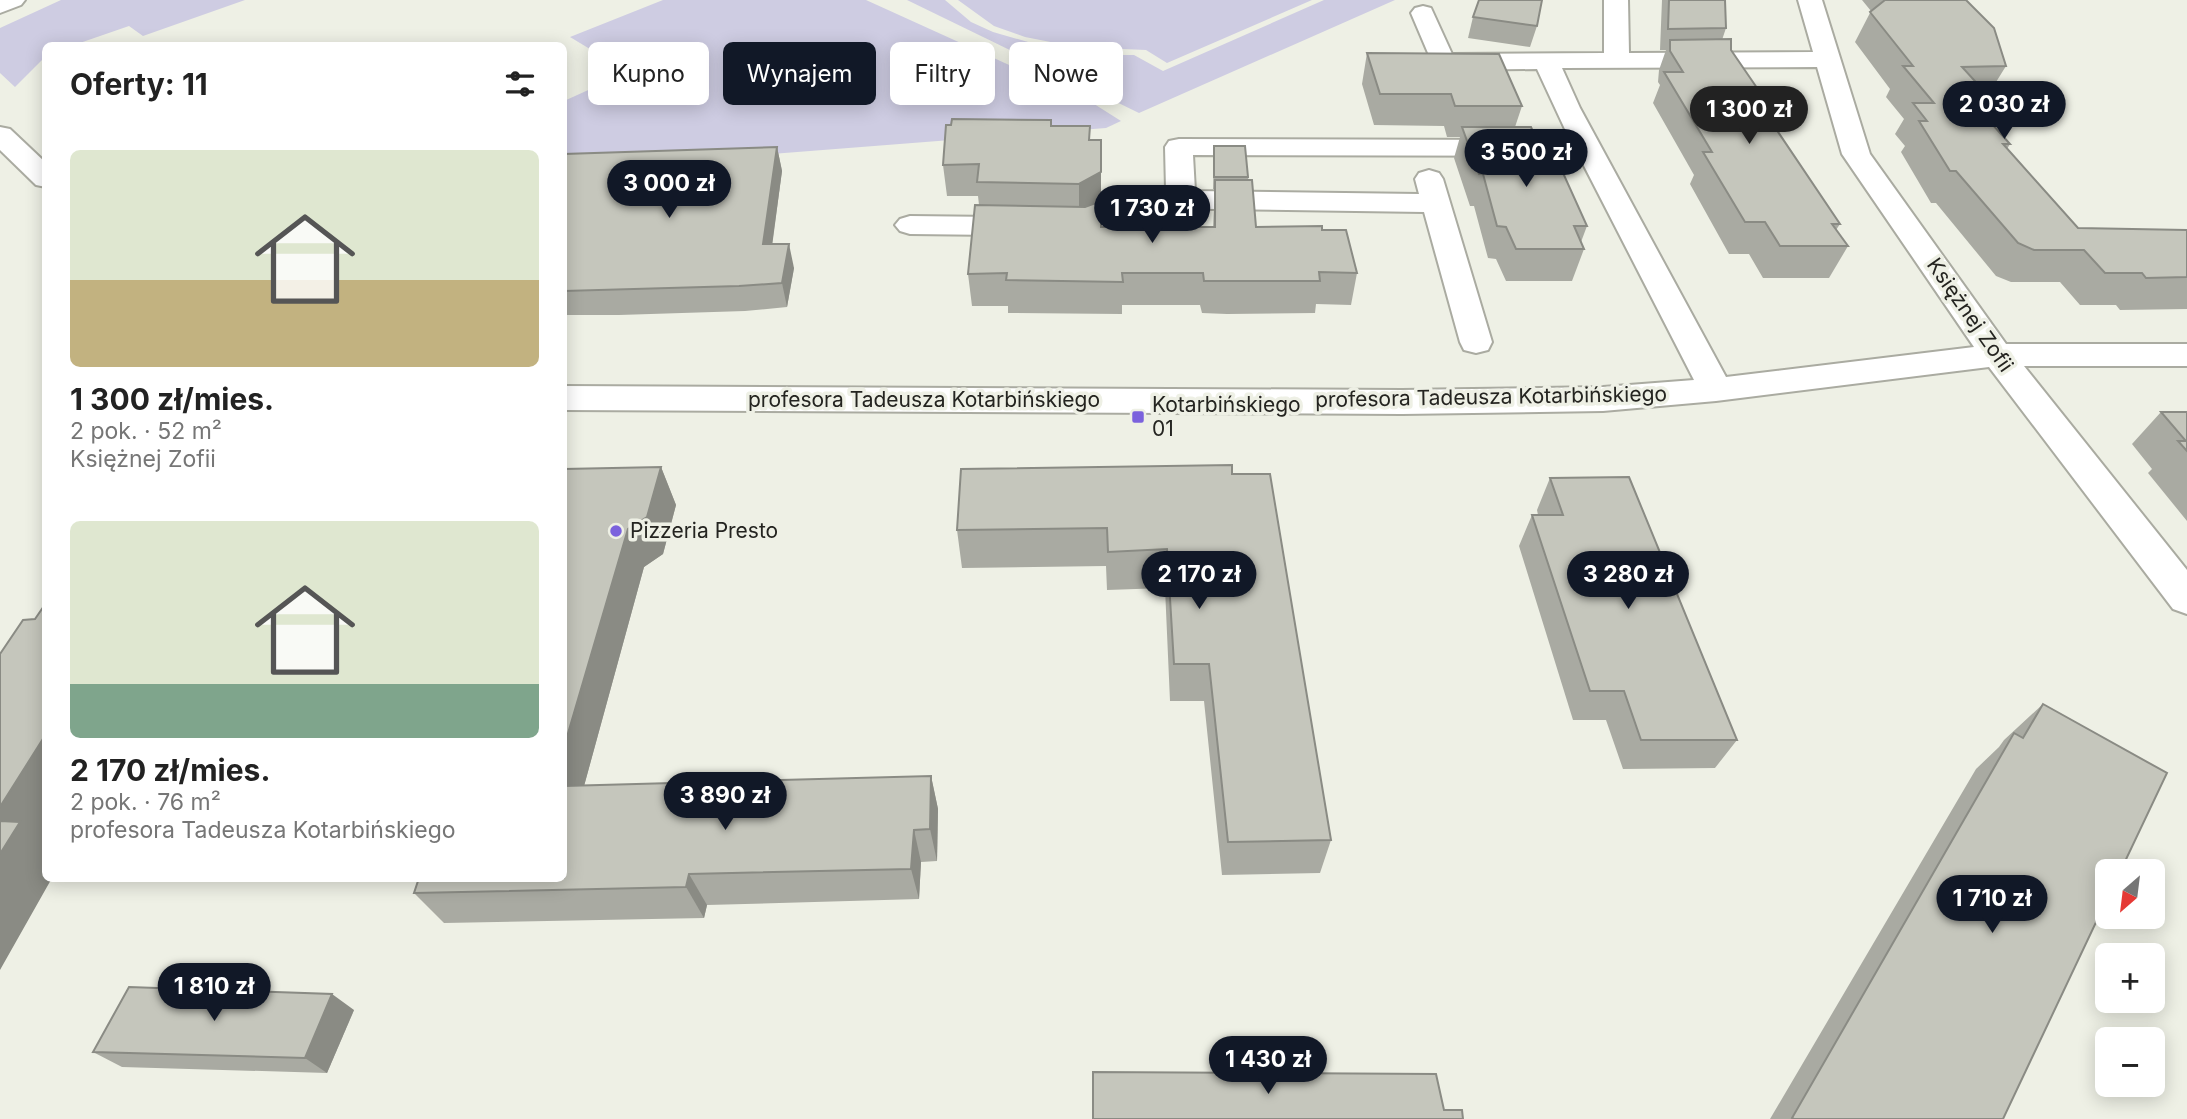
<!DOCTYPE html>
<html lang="pl">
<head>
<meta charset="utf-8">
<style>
	:root { --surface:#fff; --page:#f6f6f6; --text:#222; --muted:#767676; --accent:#111827 }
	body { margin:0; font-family:Inter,sans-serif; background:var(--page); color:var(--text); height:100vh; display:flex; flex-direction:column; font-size:26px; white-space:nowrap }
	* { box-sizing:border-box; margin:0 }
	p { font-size:23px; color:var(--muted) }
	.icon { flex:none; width:38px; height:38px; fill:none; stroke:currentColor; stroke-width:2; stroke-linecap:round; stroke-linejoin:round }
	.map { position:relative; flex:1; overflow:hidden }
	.drawer { position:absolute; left:42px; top:42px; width:525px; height:840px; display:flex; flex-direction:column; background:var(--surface); border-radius:10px; box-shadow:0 4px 18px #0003 }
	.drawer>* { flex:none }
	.banner { position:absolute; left:588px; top:42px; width:665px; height:63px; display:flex; gap:14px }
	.needle { width:46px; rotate:208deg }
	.fabs { position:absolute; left:2095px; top:859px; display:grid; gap:14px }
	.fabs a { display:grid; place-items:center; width:70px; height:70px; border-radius:10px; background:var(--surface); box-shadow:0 4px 18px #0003; font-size:35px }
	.price { position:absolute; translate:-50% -60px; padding:0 16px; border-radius:24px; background:var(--accent); color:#fff; font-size:23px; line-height:46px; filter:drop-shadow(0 2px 4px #0008) }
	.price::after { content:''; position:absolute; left:50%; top:42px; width:21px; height:16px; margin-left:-10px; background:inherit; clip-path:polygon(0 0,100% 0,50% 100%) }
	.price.current { background:#222; color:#fff }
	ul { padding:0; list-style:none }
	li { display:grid; align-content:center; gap:14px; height:371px; padding:0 28px }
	li span { display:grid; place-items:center; height:217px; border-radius:10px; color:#555 }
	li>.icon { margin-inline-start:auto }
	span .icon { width:126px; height:126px; fill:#fffc; stroke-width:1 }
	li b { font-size:30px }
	h2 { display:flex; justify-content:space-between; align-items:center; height:84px; padding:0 28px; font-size:30px }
	.pill { padding:0 24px; border-radius:10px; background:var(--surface); box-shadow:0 4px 18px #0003; font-size:24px; line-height:63px }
	.pill.current { background:var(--accent); color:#fff }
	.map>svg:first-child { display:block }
</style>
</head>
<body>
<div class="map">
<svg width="2187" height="1119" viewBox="0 0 2187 1119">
	<rect width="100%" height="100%" fill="#eef0e5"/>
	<!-- green -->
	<g fill="#cecce2">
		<path d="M 61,0 L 245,0 L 143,36 L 129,26 L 74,45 L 46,46 L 45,57 L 15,87 L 0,73 L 0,28 Z"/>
		<path d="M 663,0 L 866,0 L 1091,102 L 1121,121 L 1106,128 L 564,170 L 564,101 L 628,72 L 570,37 Z"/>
		<path d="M 907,0 L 945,0 L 971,22 L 993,32 L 1056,50 L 1093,55 L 1134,55 L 1163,71 L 1324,0 L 1395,0 L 1139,113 Z"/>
		<path d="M 958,0 L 1312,0 L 1167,63 L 1146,50 L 1076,47 L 1025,37 L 994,26 Z"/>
	</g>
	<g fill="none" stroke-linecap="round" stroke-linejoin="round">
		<defs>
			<g id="minor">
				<path d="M 0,0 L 25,0 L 21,5 L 0,13 Z"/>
				<path d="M 1604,0 L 1628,0 L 1629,53 L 1813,52 L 1798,0 L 1822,0 L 1870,154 L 2006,344 L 2187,344 L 2187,366 L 2024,366 L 2187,570 L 2187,614 L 2173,609 L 1989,367 L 1716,401 L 1603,411 L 1402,414 L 564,410 L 564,386 L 1402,390 L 1603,387 L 1694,380 L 1579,156 L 1193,155 L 1195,191 L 1419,194 L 1415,179 L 1419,173 L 1429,170 L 1439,173 L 1443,179 L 1492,342 L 1488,350 L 1476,353 L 1464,350 L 1460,342 L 1424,212 L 1143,208 L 1095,233 L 1085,236 L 910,234 L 900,231 L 895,225 L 900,219 L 910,216 L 1080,218 L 1128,193 L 1166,190 L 1165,147 L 1169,141 L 1179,139 L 1570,140 L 1537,69 L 1443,70 L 1434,67 L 1411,13 L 1415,8 L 1423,6 L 1431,8 L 1452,54 L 1604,53 ZM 1817,67 L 1842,154 L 1974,347 L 1726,377 L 1580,108 L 1562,68 Z"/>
				<path d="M 0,127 L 10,129 L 46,163 L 46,187 L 36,185 L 0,150 Z"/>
			</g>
		</defs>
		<!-- minor casing -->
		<use href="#minor" stroke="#aaaba1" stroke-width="4"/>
		<!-- minor -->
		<use href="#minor" fill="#fff" fill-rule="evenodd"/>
	</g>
	<!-- wall -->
	<g fill="#a9aaa2">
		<path d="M 1662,0 L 1725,0 L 1726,28 L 1722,40 L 1731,50 L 1779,120 L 1775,128 L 1840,224 L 1836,230 L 1848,246 L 1829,278 L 1763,278 L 1749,254 L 1729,254 L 1690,184 L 1694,175 L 1653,103 L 1660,85 L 1658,82 L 1659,70 L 1666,50 L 1660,50 Z"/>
		<path d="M 1862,0 L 1966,0 L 2006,66 L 1988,95 L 1996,104 L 1987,118 L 2010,144 L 2007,149 L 2078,228 L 2187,230 L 2187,309 L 2120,310 L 2116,305 L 2080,305 L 2060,282 L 2011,282 L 1996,276 L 1936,203 L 1931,203 L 1901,152 L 1905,146 L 1895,134 L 1904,119 L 1886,97 L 1890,89 L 1855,42 L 1871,11 Z"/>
		<path d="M 1473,17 L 1537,26 L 1530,47 L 1468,38 Z"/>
		<path d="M 1367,53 L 1522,106 L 1515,127 L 1547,164 L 1587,226 L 1581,242 L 1584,249 L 1572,281 L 1506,281 L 1496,259 L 1488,258 L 1474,206 L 1470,206 L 1454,158 L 1460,137 L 1447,137 L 1444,126 L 1374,125 L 1362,84 Z"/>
		<path d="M 1051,126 L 1090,140 L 1101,140 L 1101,227 L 1213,227 L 1215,189 L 1213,189 L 1214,146 L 1248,177 L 1256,227 L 1322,230 L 1357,273 L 1351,305 L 1316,304 L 1315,313 L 1227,314 L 1202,313 L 1200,305 L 1122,305 L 1122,314 L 1008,313 L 1008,306 L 972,306 L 968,274 L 979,205 L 978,196 L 947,196 L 943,165 Z"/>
		<path d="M 777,147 L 782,171 L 772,244 L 794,268 L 787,307 L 745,311 L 619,315 L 564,315 L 564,154 Z"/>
		<path d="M 2161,412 L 2187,412 L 2187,521 L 2148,473 L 2152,469 L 2132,444 Z"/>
		<path d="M 661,467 L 676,505 L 663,554 L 644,567 L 584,786 L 931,776 L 938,809 L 937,861 L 921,862 L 919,899 L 707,905 L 704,918 L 444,923 L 414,893 L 564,878 L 564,469 Z"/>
		<path d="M 1232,474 L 1331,840 L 1320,873 L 1222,875 L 1204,701 L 1170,701 L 1165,588 L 1107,590 L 1106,566 L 962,568 L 957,530 Z"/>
		<path d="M 1550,478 L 1737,740 L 1715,768 L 1623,769 L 1606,720 L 1573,720 L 1519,546 L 1532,515 L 1538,515 L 1537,510 Z"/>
		<path d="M 2043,704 L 2003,1119 L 1770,1119 L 1976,769 L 1999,747 L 2004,740 Z"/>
		<path d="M 354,1010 L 327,1073 L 122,1067 L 93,1052 Z"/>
	</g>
	<!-- shaded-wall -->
	<g fill="#8a8b84">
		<path d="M 777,147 L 782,171 L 769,269 L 763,244 Z"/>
		<path d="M 1101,172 L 1101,204 L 1079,215 L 1079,184 Z"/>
		<path d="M 789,244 L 794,268 L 787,307 L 782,283 Z"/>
		<path d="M 661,467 L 676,505 L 663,554 L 644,567 L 575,819 L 564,803 L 564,747 L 628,529 Z"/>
		<path d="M 46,734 L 46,878 L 52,878 L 0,970 L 0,807 Z"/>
		<path d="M 931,776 L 938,809 L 937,861 L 930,829 Z"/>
		<path d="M 914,830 L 921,862 L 919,899 L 911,869 Z"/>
		<path d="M 689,874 L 707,905 L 704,918 L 686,887 Z"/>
		<path d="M 332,994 L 354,1010 L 327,1073 L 305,1058 Z"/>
	</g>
	<!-- building -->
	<g fill="#c5c6bc" stroke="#8a8b84" stroke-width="2">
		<path d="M 1479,0 L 1542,0 L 1537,26 L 1473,17 Z"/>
		<path d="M 1669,0 L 1725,0 L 1726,28 L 1668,29 Z"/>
		<path d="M 1885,0 L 1966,0 L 1994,28 L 2006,66 L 1962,67 L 1996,104 L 1974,104 L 2010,144 L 2003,144 L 2078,228 L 2187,230 L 2187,277 L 2146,278 L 2142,273 L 2105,273 L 2084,250 L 2034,250 L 2018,243 L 1956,171 L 1950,171 L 1919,121 L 1927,121 L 1913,103 L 1934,103 L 1903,66 L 1913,66 L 1870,12 Z"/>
		<path d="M 1731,39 L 1731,50 L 1779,120 L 1770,120 L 1840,224 L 1832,224 L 1848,246 L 1780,246 L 1765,222 L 1745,222 L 1703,152 L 1712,152 L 1664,72 L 1683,72 L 1670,51 L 1670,40 Z"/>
		<path d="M 1367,53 L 1499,54 L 1522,106 L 1455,106 L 1451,94 L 1380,94 Z"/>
		<path d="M 952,119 L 1051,120 L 1051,126 L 1090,126 L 1089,140 L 1101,140 L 1101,172 L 1079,184 L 977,182 L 979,164 L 943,165 L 946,125 L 951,125 Z"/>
		<path d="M 1462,127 L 1531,127 L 1547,164 L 1559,164 L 1587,226 L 1574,226 L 1584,249 L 1516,249 L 1506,227 L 1497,226 L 1483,174 L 1479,174 Z"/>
		<path d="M 1214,146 L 1245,146 L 1248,177 L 1214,177 Z"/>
		<path d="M 777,147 L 763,244 L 789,244 L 782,283 L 739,286 L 564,291 L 564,154 Z"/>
		<path d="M 1215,180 L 1252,180 L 1256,227 L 1322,226 L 1322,230 L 1346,230 L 1357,273 L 1319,272 L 1320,281 L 1204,281 L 1203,273 L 1122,273 L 1123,282 L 1006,280 L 1007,273 L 968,274 L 975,205 L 1085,207 L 1101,201 L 1101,227 L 1215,227 Z"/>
		<path d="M 2161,412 L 2187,412 L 2187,451 L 2178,441 L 2186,441 Z"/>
		<path d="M 1232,465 L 1232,474 L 1270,474 L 1331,840 L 1228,842 L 1209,664 L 1174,664 L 1167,549 L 1108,552 L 1107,528 L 957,530 L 961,469 Z"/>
		<path d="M 661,467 L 647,517 L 628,529 L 564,747 L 564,469 Z"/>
		<path d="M 1629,477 L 1737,740 L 1641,740 L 1624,691 L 1590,691 L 1532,515 L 1563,515 L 1550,478 Z"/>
		<path d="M 46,603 L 46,734 L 0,807 L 0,654 L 23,620 L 35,619 Z"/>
		<path d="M 2043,704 L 2167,773 L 2120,872 L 2107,872 L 2107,899 L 2003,1119 L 1794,1119 L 1792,1118 L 2014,733 L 2023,738 Z"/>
		<path d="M 931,776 L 930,829 L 914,830 L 911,869 L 689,874 L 686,887 L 414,893 L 419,878 L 564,878 L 564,786 Z"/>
		<path d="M 0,821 L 20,822 L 0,854 Z"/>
		<path d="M 129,987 L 332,994 L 305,1058 L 93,1052 Z"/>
		<path d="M 1093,1072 L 1436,1074 L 1444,1110 L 1462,1110 L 1463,1119 L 1093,1119 Z"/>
	</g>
	<!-- markers -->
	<g fill="#7b62dd" stroke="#eef0e5" stroke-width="2.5">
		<rect x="1131" y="410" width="14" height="14" rx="3.5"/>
		<circle cx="616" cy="531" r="7"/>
	</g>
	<g text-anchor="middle" stroke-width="7" stroke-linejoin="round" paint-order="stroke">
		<!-- street labels -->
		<g font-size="21" fill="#242420" stroke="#eef0e5">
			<text transform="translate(1970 315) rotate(55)" y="7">Księżnej Zofii</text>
			<text transform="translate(1491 397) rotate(-1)" y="7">profesora Tadeusza Kotarbińskiego</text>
			<text x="924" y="407">profesora Tadeusza Kotarbińskiego</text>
		</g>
		<!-- poi labels -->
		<g font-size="21" fill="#242420" stroke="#eef0e5" text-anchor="start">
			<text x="1152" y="412">Kotarbińskiego<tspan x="1152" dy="24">01</tspan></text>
			<text x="630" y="538">Pizzeria Presto</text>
		</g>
	</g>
</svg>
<div class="fabs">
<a><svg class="needle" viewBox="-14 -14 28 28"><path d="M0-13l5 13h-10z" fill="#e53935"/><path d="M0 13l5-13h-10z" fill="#767676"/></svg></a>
<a>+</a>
<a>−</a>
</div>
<b class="price" style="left:2004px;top:141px">2 030 zł</b>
<b class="price current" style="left:1749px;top:146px">1 300 zł</b>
<b class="price" style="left:1526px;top:189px">3 500 zł</b>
<b class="price" style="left:669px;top:220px">3 000 zł</b>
<b class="price" style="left:1152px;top:245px">1 730 zł</b>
<b class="price" style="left:1199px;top:611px">2 170 zł</b>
<b class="price" style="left:1628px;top:611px">3 280 zł</b>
<b class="price" style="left:725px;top:832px">3 890 zł</b>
<b class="price" style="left:1992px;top:935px">1 710 zł</b>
<b class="price" style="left:214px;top:1023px">1 810 zł</b>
<b class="price" style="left:1268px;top:1096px">1 430 zł</b>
<div class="banner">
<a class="pill">Kupno</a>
<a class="pill current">Wynajem</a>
<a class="pill">Filtry</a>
<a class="pill">Nowe</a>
</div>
<section class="drawer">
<h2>Oferty: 11<svg class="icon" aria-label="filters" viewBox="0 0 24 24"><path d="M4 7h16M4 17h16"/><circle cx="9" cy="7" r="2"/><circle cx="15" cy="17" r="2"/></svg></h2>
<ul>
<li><span style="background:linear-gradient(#dfe7d0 60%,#c2b280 0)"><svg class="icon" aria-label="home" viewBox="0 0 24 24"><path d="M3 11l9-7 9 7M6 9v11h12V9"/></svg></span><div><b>1 300 zł/mies.</b><p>2 pok. · 52 m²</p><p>Księżnej Zofii</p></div></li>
<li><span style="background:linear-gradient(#dfe7d0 75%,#7fa58c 0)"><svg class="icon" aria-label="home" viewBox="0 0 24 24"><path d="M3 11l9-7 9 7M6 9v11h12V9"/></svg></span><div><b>2 170 zł/mies.</b><p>2 pok. · 76 m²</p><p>profesora Tadeusza Kotarbińskiego</p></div></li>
</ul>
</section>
</div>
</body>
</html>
